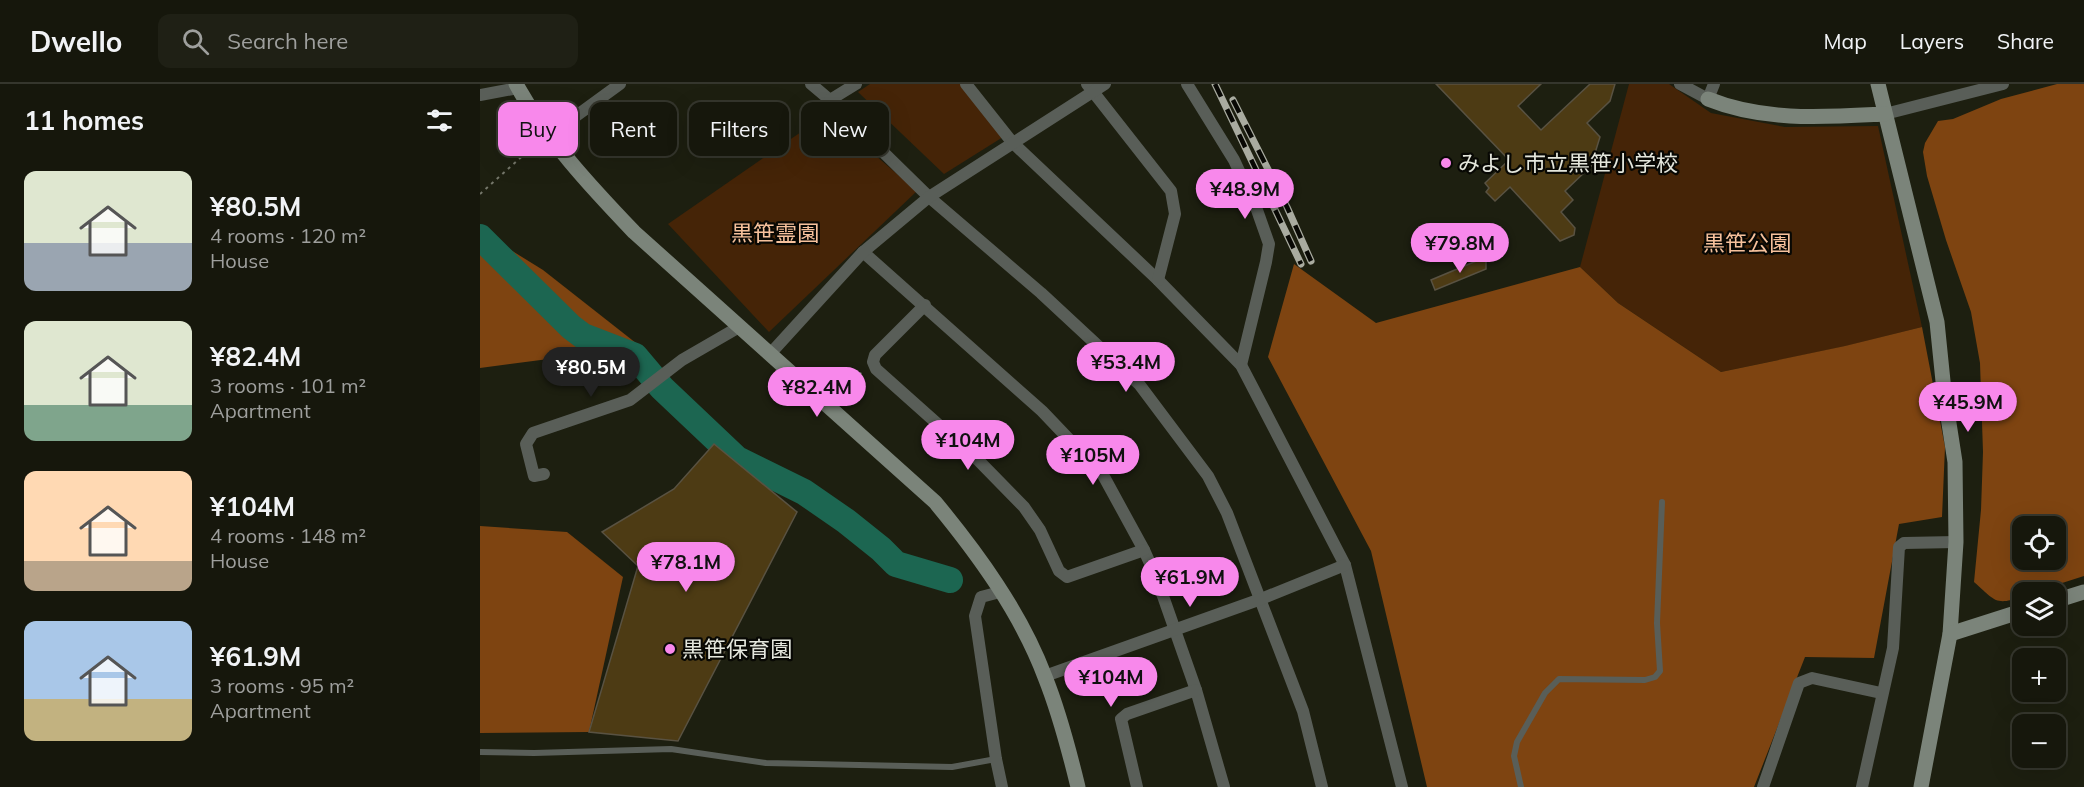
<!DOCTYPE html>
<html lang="en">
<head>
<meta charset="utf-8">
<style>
	:root { --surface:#16170c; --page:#1f2015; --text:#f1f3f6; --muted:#9e9f9d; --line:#35362d; --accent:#f888eb }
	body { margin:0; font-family:Mulish,"Noto Sans JP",sans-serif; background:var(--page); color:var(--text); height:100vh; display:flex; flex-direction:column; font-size:22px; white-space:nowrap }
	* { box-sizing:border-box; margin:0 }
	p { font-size:20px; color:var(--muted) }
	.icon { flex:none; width:33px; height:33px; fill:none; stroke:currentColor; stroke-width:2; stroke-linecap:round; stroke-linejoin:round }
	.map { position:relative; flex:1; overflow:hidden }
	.side { display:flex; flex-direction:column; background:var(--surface); width:480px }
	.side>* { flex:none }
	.hud { position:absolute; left:18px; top:18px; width:570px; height:54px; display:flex; gap:12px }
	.fabs { position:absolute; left:1532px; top:432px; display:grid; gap:12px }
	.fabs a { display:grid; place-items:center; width:54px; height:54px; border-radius:12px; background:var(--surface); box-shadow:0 6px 24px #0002,0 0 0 2px var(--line); font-size:30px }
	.price { position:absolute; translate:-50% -51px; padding:0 14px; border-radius:21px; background:var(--accent); color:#111; font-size:20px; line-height:39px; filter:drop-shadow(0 2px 3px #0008) }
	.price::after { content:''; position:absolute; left:50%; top:36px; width:18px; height:14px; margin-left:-9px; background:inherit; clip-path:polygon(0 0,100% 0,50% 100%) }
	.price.on { background:#222; color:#fff }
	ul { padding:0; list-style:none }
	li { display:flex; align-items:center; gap:18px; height:150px; padding:0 24px }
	li span { display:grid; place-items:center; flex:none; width:168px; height:120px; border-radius:12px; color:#555 }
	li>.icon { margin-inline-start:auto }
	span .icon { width:72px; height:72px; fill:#fffc; stroke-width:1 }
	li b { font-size:26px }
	h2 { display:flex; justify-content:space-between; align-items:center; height:72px; padding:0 24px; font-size:26px }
	.chip { padding:0 21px; border-radius:12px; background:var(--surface); box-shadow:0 6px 24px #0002,0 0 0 2px var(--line); font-size:21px; line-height:54px }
	.chip.on { background:var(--accent); color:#111 }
	header { display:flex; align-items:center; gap:36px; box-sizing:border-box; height:84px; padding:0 30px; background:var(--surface); border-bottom:2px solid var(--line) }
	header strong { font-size:28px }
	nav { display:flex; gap:33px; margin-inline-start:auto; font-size:21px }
	.search { width:420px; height:54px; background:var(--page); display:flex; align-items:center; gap:15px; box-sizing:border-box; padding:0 21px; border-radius:12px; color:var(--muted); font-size:22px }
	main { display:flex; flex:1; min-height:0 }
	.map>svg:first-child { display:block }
</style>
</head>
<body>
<header>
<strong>Dwello</strong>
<div class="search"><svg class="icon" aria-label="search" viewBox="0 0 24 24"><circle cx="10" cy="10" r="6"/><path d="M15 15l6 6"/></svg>Search here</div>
<nav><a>Map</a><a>Layers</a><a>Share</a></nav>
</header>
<main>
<section class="side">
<h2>11 homes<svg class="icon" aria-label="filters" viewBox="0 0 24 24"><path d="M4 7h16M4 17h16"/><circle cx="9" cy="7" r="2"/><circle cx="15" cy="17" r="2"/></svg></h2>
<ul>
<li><span style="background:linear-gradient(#dfe7d0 60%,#9aa5b1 0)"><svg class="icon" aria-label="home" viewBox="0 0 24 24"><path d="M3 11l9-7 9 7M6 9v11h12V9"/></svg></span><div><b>¥80.5M</b><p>4 rooms · 120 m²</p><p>House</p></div></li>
<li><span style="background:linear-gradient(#dfe7d0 70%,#7fa58c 0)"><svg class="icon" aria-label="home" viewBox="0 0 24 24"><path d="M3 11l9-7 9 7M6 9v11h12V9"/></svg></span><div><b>¥82.4M</b><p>3 rooms · 101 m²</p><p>Apartment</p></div></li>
<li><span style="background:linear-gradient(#ffd9b3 75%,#b9a48a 0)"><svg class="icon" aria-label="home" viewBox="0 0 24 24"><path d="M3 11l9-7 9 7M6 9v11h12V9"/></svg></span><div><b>¥104M</b><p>4 rooms · 148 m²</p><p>House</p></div></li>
<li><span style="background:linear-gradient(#a9c7e8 65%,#c2b280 0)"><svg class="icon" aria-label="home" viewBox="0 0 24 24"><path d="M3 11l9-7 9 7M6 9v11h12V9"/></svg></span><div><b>¥61.9M</b><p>3 rooms · 95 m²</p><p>Apartment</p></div></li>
</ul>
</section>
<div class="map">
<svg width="1604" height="703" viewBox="0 0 1604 703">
	<rect width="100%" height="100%" fill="#1d1f10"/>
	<!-- green -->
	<g fill="#452407">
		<path d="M 390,0 L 489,0 L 531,48 L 464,90 L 378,8 Z"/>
		<path d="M 1149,0 L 1189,0 L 1231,29 L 1305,43 L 1398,42 L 1442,243 L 1366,262 L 1241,288 L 1138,219 L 1100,183 Z"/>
		<path d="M 347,30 L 437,107 L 289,248 L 188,140 Z"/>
	</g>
	<!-- forest -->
	<g fill="#7e4411" fill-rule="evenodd">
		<path d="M 1577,0 L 1604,0 L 1604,492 L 1554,508 L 1542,508 L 1542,513 C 1514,522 1515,516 1494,498 L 1501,426 L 1503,368 L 1500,279 L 1491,228 L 1466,156 L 1447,92 L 1443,68 L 1445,59 L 1458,37 L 1473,35 L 1521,15 ZM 1575,442 L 1575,476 L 1542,476 L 1542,442 Z"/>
		<path d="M 0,147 L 63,186 L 161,263 L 0,284 Z"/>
		<path d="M 814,180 L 896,239 L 1100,183 L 1138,219 L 1241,288 L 1365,262 L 1442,243 L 1465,363 L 1462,433 L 1419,440 L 1394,574 L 1325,573 L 1274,703 L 947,703 L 891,467 L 788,273 Z"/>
		<path d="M 0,442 L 87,448 L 143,493 L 109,648 L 0,649 Z"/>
	</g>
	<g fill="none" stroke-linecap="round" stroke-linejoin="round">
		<!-- river -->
		<path stroke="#1c6651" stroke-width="26" d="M 0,153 L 91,243 L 103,252 L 155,272 L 182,304 L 257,375 L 324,408 L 366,437 L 401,465 L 416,480 L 470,496"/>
	</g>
	<!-- building -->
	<g fill="#4d3b14" stroke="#595242" stroke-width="1.5">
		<path d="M 956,0 L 1061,0 L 1038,22 L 1061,46 L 1110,0 L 1135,0 L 1130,17 L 1107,39 L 1120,53 L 1111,82 L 1085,107 L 1093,116 L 1081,128 L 1095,144 L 1094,151 L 1080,157 L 1030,103 L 1015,117 L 1006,108 L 1009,104 L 1005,99 L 1029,76 Z"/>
		<path d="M 1006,173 L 1006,185 L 955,206 L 951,196 Z"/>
		<path d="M 234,360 L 317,428 L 198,657 L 109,648 L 158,482 L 122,448 L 194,405 Z"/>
	</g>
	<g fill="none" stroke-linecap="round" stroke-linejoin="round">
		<!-- path -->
		<g stroke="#75776a" stroke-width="2" stroke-dasharray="3 4.5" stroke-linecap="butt">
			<path d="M 0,110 L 58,58"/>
			<path d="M 358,312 L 382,288"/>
		</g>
		<!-- lane -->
		<g stroke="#595e58" stroke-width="6">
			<path d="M 0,668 L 54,669 L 191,665 L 286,679 L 472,683 L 516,675"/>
			<path d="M 1041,703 L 1034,672 L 1037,658 L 1065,609 L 1079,595 L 1165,596 L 1175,593 L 1180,587 L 1177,539 L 1182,418"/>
		</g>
		<!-- street -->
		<g stroke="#595e58" stroke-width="12">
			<path d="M 331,0 L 350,16 L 449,113 L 561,209 L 659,300 L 728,392 L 747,429 L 823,627 L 842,703"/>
			<path d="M 486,0 L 532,58 L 678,196 L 761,281 L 865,481 L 922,703"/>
			<path d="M 607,0 L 691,107 L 695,130 L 678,196"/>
			<path d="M 707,0 L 754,76 L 777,126 L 789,160 L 786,178 L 761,281"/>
			<path d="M 1200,0 L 1228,15 L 1234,0"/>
			<path d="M 0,11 L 38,4"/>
			<path d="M 350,16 L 376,0"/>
			<path d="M 1405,30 L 1523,0"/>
			<path d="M 70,51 L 140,0"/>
			<path d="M 383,168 L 562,327 L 623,391 L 664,466 L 677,495 L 716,606 L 744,703"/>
			<path d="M 445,221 L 395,271 L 393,278 L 396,285 L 498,376 L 544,423 L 560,446 L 579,487 L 587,493 L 664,466"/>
			<path d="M 290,270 L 383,168 L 449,113 L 625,0"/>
			<path d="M 64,390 L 54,392 L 46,360 L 53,349 L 150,316 L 202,276 L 259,243"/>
			<path d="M 520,508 L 501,513 L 495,532 L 516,675 L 522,703"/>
			<path d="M 565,592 L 781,515 L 865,481"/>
			<path d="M 657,703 L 641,635 L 647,630 L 716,606"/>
			<path d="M 1283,703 L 1319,599 L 1332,594 L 1401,609"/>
			<path d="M 1382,703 L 1413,564 L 1419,463 L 1424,459 L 1476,458"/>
		</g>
		<!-- secondary -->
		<g stroke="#7b847a" stroke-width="15">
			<path d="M 36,0 C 66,55 111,103 154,148 L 455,418 C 498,470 541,529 565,593 C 579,628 589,666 598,703"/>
			<path d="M 1398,0 L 1457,238 L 1464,307 L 1475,378 L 1476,458 L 1470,550 L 1441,703"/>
			<path d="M 1228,15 C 1285,38 1346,33 1405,30"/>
			<path d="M 1575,517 L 1604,508"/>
			<path d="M 1470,550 L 1542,527"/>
		</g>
		<defs>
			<g id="rail">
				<path d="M 735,0 L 821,180"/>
				<path d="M 753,16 L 807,123 L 831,177"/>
			</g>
		</defs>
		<!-- rail casing -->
		<use href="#rail" stroke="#a9aba0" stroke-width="7"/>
		<!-- rail -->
		<use href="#rail" stroke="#080804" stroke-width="4.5" stroke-dasharray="14" stroke-linecap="butt"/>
	</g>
	<!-- markers -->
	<g fill="#f888eb" stroke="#080804" stroke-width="2">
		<circle cx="966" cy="79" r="6"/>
		<circle cx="190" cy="565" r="6"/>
	</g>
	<g text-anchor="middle" stroke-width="4.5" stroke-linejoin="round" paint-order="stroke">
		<!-- poi labels -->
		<g font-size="22" fill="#e4e6dc" stroke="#080804" text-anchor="start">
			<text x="978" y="87">みよし市立黒笹小学校</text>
			<text x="202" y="573">黒笹保育園</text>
		</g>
		<!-- park labels -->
		<g font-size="22" fill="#f6c19c" stroke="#080804">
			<text x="295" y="157">黒笹霊園</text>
			<text x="1267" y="167">黒笹公園</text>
		</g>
	</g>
</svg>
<div class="fabs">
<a><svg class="icon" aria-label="locate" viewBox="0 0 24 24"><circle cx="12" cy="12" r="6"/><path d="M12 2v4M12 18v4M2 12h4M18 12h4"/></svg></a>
<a><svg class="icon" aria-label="layers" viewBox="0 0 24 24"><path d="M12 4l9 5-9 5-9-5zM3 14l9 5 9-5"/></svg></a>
<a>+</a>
<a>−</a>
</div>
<b class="price" style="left:765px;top:136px">¥48.9M</b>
<b class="price" style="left:980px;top:190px">¥79.8M</b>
<b class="price" style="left:646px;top:309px">¥53.4M</b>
<b class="price on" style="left:111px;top:314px">¥80.5M</b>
<b class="price" style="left:337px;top:334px">¥82.4M</b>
<b class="price" style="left:1488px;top:349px">¥45.9M</b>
<b class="price" style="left:488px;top:387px">¥104M</b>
<b class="price" style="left:613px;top:402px">¥105M</b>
<b class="price" style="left:206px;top:509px">¥78.1M</b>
<b class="price" style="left:710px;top:524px">¥61.9M</b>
<b class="price" style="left:631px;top:624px">¥104M</b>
<div class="hud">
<a class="chip on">Buy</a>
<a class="chip">Rent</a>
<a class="chip">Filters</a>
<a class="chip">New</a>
</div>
</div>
</main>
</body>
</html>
